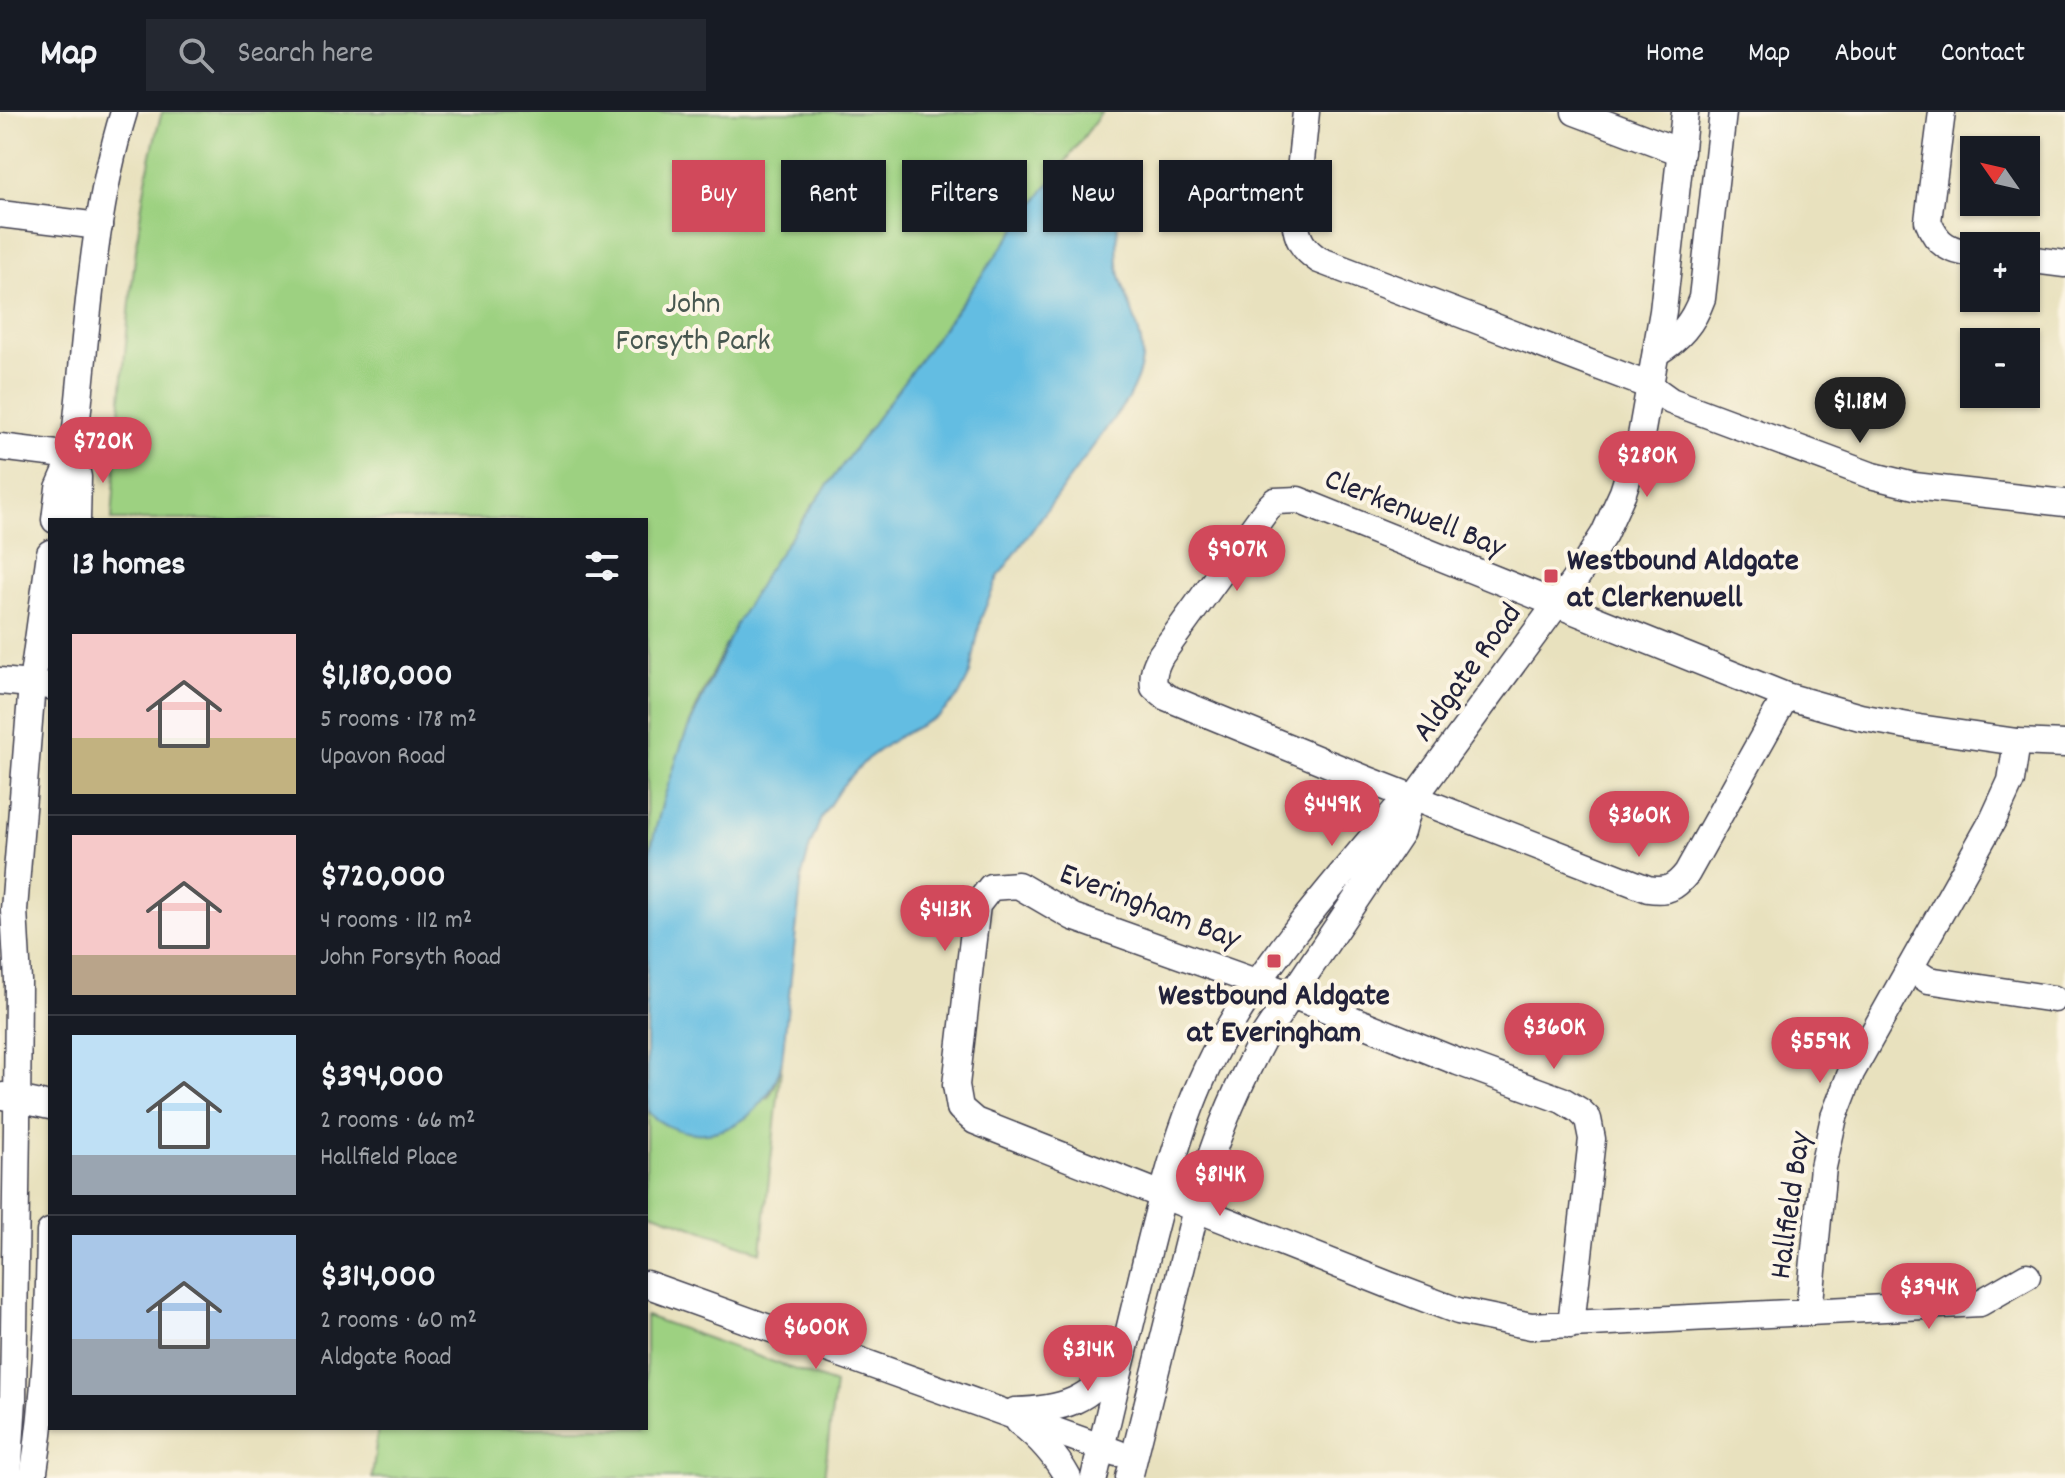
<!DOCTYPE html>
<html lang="en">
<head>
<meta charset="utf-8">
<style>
	:root { --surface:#171b24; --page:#242831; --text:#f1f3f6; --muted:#9ea1a6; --line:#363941; --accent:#d1495b }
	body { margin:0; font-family:Dekko,sans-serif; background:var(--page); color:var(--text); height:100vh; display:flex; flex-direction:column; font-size:30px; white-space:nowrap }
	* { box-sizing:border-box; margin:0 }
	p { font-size:26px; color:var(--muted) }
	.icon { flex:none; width:44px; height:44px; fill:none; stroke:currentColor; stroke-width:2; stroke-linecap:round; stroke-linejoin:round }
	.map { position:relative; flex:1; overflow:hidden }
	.details { position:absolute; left:48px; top:406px; width:600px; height:912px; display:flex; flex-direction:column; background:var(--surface); border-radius:0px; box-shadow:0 2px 6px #0004 }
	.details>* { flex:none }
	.guide { position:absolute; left:672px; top:48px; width:760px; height:72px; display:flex; gap:16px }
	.needle { width:52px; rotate:304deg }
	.controls { position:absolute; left:1960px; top:24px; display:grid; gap:16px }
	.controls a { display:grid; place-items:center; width:80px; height:80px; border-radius:0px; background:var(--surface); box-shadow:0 2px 6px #0004; font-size:40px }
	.price { position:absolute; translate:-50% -68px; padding:0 18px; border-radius:28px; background:var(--accent); color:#fff; font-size:26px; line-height:52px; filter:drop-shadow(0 2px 4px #0008) }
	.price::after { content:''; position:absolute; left:50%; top:48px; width:24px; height:18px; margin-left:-12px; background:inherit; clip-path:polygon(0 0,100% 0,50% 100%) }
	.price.current { background:#222; color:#fff }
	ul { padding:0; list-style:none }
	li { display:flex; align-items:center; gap:24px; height:200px; padding:0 24px }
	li+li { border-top:2px solid var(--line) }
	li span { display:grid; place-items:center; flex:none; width:224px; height:160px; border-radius:0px; color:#555 }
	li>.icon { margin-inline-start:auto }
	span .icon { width:96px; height:96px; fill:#fffc; stroke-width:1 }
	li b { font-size:34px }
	h2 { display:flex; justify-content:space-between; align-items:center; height:96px; padding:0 24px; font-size:34px }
	.chip { padding:0 28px; border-radius:0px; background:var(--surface); box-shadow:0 2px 6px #0004; font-size:28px; line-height:72px }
	.chip.current { background:var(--accent); color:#fff }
	header { display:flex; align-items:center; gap:48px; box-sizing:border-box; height:112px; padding:0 40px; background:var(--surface); border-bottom:2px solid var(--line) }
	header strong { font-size:38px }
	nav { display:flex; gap:44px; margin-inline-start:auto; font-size:28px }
	.search { width:560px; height:72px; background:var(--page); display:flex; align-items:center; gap:20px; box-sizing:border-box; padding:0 28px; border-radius:0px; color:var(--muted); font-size:30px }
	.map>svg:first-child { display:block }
</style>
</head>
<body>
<header>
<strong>Map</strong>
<div class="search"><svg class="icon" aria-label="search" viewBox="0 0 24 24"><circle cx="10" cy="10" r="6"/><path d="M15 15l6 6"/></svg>Search here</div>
<nav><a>Home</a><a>Map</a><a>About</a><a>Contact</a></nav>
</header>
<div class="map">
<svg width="2065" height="1366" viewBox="0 0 2065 1366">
	<rect width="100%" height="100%" fill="#fcf5e5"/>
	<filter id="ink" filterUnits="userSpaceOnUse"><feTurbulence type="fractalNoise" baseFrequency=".0125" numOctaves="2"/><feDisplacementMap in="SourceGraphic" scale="16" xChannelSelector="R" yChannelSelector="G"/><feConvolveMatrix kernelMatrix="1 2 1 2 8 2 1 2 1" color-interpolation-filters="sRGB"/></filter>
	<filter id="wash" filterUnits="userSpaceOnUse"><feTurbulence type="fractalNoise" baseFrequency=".006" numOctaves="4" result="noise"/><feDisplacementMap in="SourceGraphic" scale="32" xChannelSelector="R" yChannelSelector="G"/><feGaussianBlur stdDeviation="1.8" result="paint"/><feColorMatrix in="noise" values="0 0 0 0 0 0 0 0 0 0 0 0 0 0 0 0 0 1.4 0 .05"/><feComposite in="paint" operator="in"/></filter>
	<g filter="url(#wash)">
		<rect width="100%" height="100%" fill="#e8e1be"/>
		<!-- green -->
		<g fill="#9dd181" stroke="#607a5e" stroke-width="2">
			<path d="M 162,0 L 1102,0 L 805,404 C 756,475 712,549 683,630 C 668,671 657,712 646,753 L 646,408 L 112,408 C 117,332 123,257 131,181 C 138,119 144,60 162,0 Z"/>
			<path d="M 782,948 L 761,1140 L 646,1098 L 646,999 L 652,1004 L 768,986 L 775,974 Z"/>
			<path d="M 646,1204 L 835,1272 L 824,1366 L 372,1366 L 378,1316 L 646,1316 Z"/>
		</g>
		<!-- water -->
		<path fill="#64bde2" stroke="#43708e" stroke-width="2" d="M 1074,58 C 1090,58 1107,63 1114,80 C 1122,101 1114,135 1119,159 C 1125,189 1144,217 1142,248 C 1140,262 1134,275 1127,288 L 998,465 L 981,506 L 970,562 L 959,584 L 939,604 L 896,626 L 867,647 L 842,674 L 822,704 L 810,734 L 802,764 L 782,948 C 769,1012 698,1047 646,999 L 646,753 L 663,689 L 683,628 L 736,512 L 767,459 L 805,404 L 1048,73 L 1055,66 Z"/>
	</g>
	<g filter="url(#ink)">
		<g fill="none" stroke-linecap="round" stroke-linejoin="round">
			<defs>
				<g id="minor">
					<path d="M 1306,0 L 1295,108 C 1297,128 1303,137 1319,148 L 1650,274 L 1671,289 L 1870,363 L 1914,374 L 2065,391"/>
					<path d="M 1575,0 L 1681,40"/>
					<path d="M 1942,0 L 1928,109 C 1937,133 1950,139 1974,142"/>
					<path d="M 0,102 L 99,114"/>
					<path d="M 2026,147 L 2065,152"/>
					<path d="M 1656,241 C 1679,227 1693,211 1702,186 L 1723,0"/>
					<path d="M 0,335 L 73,344"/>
					<path d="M 55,408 L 59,376 L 73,344"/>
					<path d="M 77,408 L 78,365 L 73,344 C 86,233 91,106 124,0"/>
					<path d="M 0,569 L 50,574"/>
					<path d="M 2017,630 L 2065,632"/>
					<path d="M 1910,856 L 1928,868 L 2054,887"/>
					<path d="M 3,984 L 50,994"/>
					<path d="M 646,1172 L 1117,1341"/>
					<path d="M 1809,1200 L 1980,1191 L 2027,1164"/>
					<path d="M 1571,1213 L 1592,1027 L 1588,1007 L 1580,999 L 1562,988 L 1458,950 L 1292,883 L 1073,805 L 1018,773 L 991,775 L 977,793 L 956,973 L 960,996 L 975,1009 L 1389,1173 L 1458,1199 L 1531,1214 L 1809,1200 L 1823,1055 L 1834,1005 L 1851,961 L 1994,706 L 2011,669 L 2017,630 L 1919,616 L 1860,605 L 1786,584 L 1298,388 L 1275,389 L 1267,397 L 1161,543 C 1155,554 1152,562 1154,575 L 1166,585 L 1368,668 L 1648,777 C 1667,780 1675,776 1687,761 L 1786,584"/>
					<path d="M 1015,1299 C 1061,1298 1092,1289 1117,1249"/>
					<path d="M 1019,1310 C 1039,1325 1056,1344 1068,1366"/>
					<path d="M 8,1366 L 13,1287 L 17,1013 L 18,869 L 14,798 L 32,572 L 50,441"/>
					<path d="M 33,1366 C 46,1284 49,1202 50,1120"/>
					<path d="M 1094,1366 C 1112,1289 1130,1213 1149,1136 C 1166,1068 1184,998 1217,936 C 1262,853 1334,771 1395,699 L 1408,694"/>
					<path d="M 1129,1366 L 1204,1065 C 1220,1014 1241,967 1266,921 L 1401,720 L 1408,694 L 1578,463 L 1604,422 L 1623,380 L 1641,324 L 1663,199 L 1685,0"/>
				</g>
			</defs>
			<!-- minor casing -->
			<use href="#minor" stroke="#403f4f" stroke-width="29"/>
			<!-- minor -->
			<use href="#minor" stroke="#fff" stroke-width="26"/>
		</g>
	</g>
	<!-- markers -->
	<g fill="#d1495b" stroke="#fcf5e5" stroke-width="3">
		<rect x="1543" y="456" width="16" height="16" rx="4"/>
		<rect x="1266" y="841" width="16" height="16" rx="4"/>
	</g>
	<g text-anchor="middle" stroke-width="8" stroke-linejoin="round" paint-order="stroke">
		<!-- park labels -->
		<g font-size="32" fill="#475750" stroke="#fcf5e5">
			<text x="693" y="200">John<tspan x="693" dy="37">Forsyth Park</tspan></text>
		</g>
		<!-- street labels -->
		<g font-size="32" fill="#22223b" stroke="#fcf5e5">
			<text transform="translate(1416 399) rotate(22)" y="11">Clerkenwell Bay</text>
			<text transform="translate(1465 559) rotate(-54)" y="11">Aldgate Road</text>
			<text transform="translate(1151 792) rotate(21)" y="11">Everingham Bay</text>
			<text transform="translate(1788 1093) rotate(-82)" y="11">Hallfield Bay</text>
		</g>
		<!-- poi labels -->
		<g font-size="32" font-weight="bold" fill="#22223b" stroke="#fcf5e5" text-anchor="start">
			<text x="1567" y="457">Westbound Aldgate<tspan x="1567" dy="37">at Clerkenwell</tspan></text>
			<text x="1274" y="892" text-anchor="middle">Westbound Aldgate<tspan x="1274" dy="37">at Everingham</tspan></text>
		</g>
	</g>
</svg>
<div class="controls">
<a><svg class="needle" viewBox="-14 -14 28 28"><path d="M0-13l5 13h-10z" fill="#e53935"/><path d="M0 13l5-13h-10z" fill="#9ea1a6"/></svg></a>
<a>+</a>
<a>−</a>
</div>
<b class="price current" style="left:1860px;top:333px">$1.18M</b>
<b class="price" style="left:103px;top:373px">$720K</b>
<b class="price" style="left:1647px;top:387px">$280K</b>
<b class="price" style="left:1237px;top:481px">$907K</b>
<b class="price" style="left:1332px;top:736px">$449K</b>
<b class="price" style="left:1639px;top:747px">$360K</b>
<b class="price" style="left:945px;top:841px">$413K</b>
<b class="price" style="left:1554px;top:959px">$360K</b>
<b class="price" style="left:1820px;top:973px">$559K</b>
<b class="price" style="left:1220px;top:1106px">$814K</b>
<b class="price" style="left:1929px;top:1219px">$394K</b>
<b class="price" style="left:816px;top:1259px">$600K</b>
<b class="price" style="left:1088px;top:1281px">$314K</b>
<div class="guide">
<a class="chip current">Buy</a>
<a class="chip">Rent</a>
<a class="chip">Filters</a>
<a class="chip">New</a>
<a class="chip">Apartment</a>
</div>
<section class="details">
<h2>13 homes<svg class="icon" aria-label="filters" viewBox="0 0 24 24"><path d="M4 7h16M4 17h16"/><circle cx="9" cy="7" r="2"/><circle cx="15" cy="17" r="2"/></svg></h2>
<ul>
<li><span style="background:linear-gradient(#f6c9c9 65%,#c2b280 0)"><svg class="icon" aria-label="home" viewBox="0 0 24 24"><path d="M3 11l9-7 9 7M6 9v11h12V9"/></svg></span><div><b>$1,180,000</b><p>5 rooms · 178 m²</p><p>Upavon Road</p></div></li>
<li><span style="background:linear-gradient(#f6c9c9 75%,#b9a48a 0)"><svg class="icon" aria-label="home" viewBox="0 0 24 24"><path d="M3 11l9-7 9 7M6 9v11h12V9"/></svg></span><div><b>$720,000</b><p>4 rooms · 112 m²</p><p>John Forsyth Road</p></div></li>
<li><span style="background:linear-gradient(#bfe0f5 75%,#9aa5b1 0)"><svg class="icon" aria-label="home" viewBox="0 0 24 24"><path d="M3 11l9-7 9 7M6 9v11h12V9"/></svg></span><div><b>$394,000</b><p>2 rooms · 66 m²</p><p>Hallfield Place</p></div></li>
<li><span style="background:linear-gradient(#a9c7e8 65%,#9aa5b1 0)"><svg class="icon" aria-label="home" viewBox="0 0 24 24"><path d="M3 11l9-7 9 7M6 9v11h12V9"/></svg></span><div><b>$314,000</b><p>2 rooms · 60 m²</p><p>Aldgate Road</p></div></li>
</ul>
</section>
</div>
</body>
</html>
